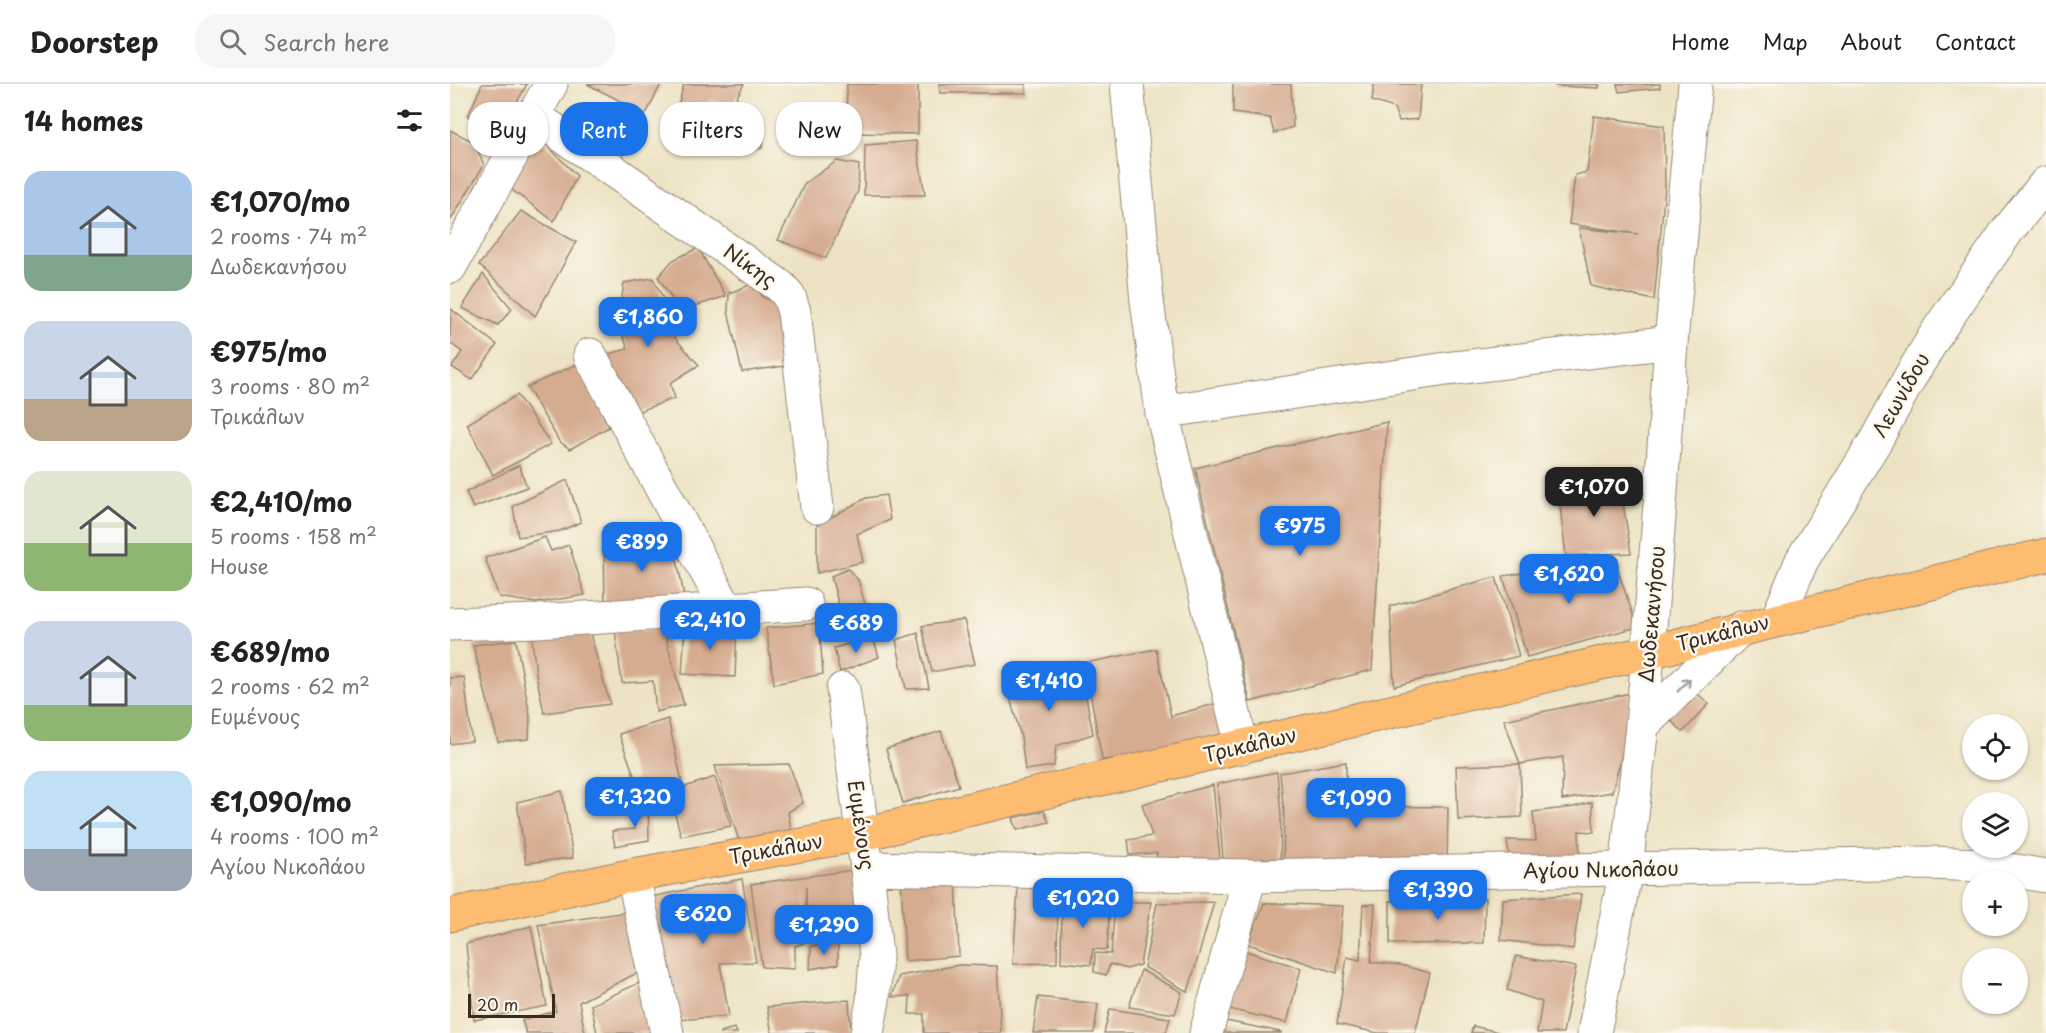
<!DOCTYPE html>
<html lang="en">
<head>
<meta charset="utf-8">
<style>
	:root { --surface:#fff; --page:#f6f6f6; --text:#222; --muted:#767676; --line:#e0e0e0; --accent:#1a73e8 }
	body { margin:0; font-family:"Playpen Sans",sans-serif; background:var(--page); color:var(--text); height:100vh; display:flex; flex-direction:column; font-size:22px; white-space:nowrap }
	* { box-sizing:border-box; margin:0 }
	p { font-size:20px; color:var(--muted) }
	.icon { flex:none; width:33px; height:33px; fill:none; stroke:currentColor; stroke-width:2; stroke-linecap:round; stroke-linejoin:round }
	.map { position:relative; flex:1; overflow:hidden }
	.panel { display:flex; flex-direction:column; background:var(--surface); width:450px }
	.panel>* { flex:none }
	.hud { position:absolute; left:18px; top:18px; width:570px; height:54px; display:flex; gap:12px }
	.tools { position:absolute; left:1512px; top:630px; display:grid; gap:12px }
	.tools a { display:grid; place-items:center; width:66px; height:66px; border-radius:50%; background:var(--surface); box-shadow:0 2px 4px #0004; font-size:30px }
	.scale { position:absolute; left:18px; bottom:15px; width:87px; box-sizing:border-box; padding-left:6px; border:3px solid #3b2a1e; border-top:0; font-size:16px; line-height:21px; white-space:nowrap; color:#3b2a1e; -webkit-text-stroke:4px #fbf7ec; paint-order:stroke }
	.price { position:absolute; translate:-50% -51px; padding:0 14px; border-radius:12px; background:var(--accent); color:#fff; font-size:20px; line-height:39px; filter:drop-shadow(0 2px 3px #0008) }
	.price::after { content:''; position:absolute; left:50%; top:36px; width:18px; height:14px; margin-left:-9px; background:inherit; clip-path:polygon(0 0,100% 0,50% 100%) }
	.price.active { background:#222; color:#fff }
	ul { padding:0; list-style:none }
	li { display:flex; align-items:center; gap:18px; height:150px; padding:0 24px }
	li span { display:grid; place-items:center; flex:none; width:168px; height:120px; border-radius:18px; color:#555 }
	li>.icon { margin-inline-start:auto }
	span .icon { width:72px; height:72px; fill:#fffc; stroke-width:1 }
	li b { font-size:26px }
	h2 { display:flex; justify-content:space-between; align-items:center; height:72px; padding:0 24px; font-size:26px }
	.chip { padding:0 21px; border-radius:24px; background:var(--surface); box-shadow:0 2px 4px #0004; font-size:21px; line-height:54px }
	.chip.active { background:var(--accent); color:#fff }
	header { display:flex; align-items:center; gap:36px; box-sizing:border-box; height:84px; padding:0 30px; background:var(--surface); border-bottom:2px solid var(--line) }
	header strong { font-size:28px }
	nav { display:flex; gap:33px; margin-inline-start:auto; font-size:21px }
	.search { width:420px; height:54px; background:var(--page); display:flex; align-items:center; gap:15px; box-sizing:border-box; padding:0 21px; border-radius:24px; color:var(--muted); font-size:22px }
	main { display:flex; flex:1; min-height:0 }
	.map>svg:first-child { display:block }
</style>
</head>
<body>
<header>
<strong>Doorstep</strong>
<div class="search"><svg class="icon" aria-label="search" viewBox="0 0 24 24"><circle cx="10" cy="10" r="6"/><path d="M15 15l6 6"/></svg>Search here</div>
<nav><a>Home</a><a>Map</a><a>About</a><a>Contact</a></nav>
</header>
<main>
<section class="panel">
<h2>14 homes<svg class="icon" aria-label="filters" viewBox="0 0 24 24"><path d="M4 7h16M4 17h16"/><circle cx="9" cy="7" r="2"/><circle cx="15" cy="17" r="2"/></svg></h2>
<ul>
<li><span style="background:linear-gradient(#a9c7e8 70%,#7fa58c 0)"><svg class="icon" aria-label="home" viewBox="0 0 24 24"><path d="M3 11l9-7 9 7M6 9v11h12V9"/></svg></span><div><b>€1,070/mo</b><p>2 rooms · 74 m²</p><p>Δωδεκανήσου</p></div></li>
<li><span style="background:linear-gradient(#c9d6e8 65%,#b9a48a 0)"><svg class="icon" aria-label="home" viewBox="0 0 24 24"><path d="M3 11l9-7 9 7M6 9v11h12V9"/></svg></span><div><b>€975/mo</b><p>3 rooms · 80 m²</p><p>Τρικάλων</p></div></li>
<li><span style="background:linear-gradient(#dfe7d0 60%,#8fb573 0)"><svg class="icon" aria-label="home" viewBox="0 0 24 24"><path d="M3 11l9-7 9 7M6 9v11h12V9"/></svg></span><div><b>€2,410/mo</b><p>5 rooms · 158 m²</p><p>House</p></div></li>
<li><span style="background:linear-gradient(#c9d6e8 70%,#8fb573 0)"><svg class="icon" aria-label="home" viewBox="0 0 24 24"><path d="M3 11l9-7 9 7M6 9v11h12V9"/></svg></span><div><b>€689/mo</b><p>2 rooms · 62 m²</p><p>Ευμένους</p></div></li>
<li><span style="background:linear-gradient(#bfe0f5 65%,#9aa5b1 0)"><svg class="icon" aria-label="home" viewBox="0 0 24 24"><path d="M3 11l9-7 9 7M6 9v11h12V9"/></svg></span><div><b>€1,090/mo</b><p>4 rooms · 100 m²</p><p>Αγίου Νικολάου</p></div></li>
</ul>
</section>
<div class="map">
<svg width="1596" height="949" viewBox="0 0 1596 949">
	<rect width="100%" height="100%" fill="#fbf7ec"/>
	<filter id="ink" filterUnits="userSpaceOnUse"><feTurbulence type="fractalNoise" baseFrequency=".0167" numOctaves="2"/><feDisplacementMap in="SourceGraphic" scale="12" xChannelSelector="R" yChannelSelector="G"/><feConvolveMatrix kernelMatrix="1 2 1 2 8 2 1 2 1" color-interpolation-filters="sRGB"/></filter>
	<filter id="wash" filterUnits="userSpaceOnUse"><feTurbulence type="fractalNoise" baseFrequency=".008" numOctaves="4" result="noise"/><feDisplacementMap in="SourceGraphic" scale="24" xChannelSelector="R" yChannelSelector="G"/><feGaussianBlur stdDeviation="1.35" result="paint"/><feColorMatrix in="noise" values="0 0 0 0 0 0 0 0 0 0 0 0 0 0 0 0 0 1.4 0 .05"/><feComposite in="paint" operator="in"/></filter>
	<g filter="url(#wash)">
		<rect width="100%" height="100%" fill="#ede3c4"/>
		<g id="blocks">
			<!-- building -->
			<g fill="#d6ac90">
				<path d="M 32,0 L 77,0 L 53,44 L 18,32 Z"/>
				<path d="M 137,0 L 211,0 L 196,30 Z"/>
				<path d="M 234,0 L 294,0 L 282,22 L 259,16 L 254,31 L 228,22 Z"/>
				<path d="M 397,0 L 468,0 L 468,50 L 396,49 Z"/>
				<path d="M 489,0 L 576,0 L 576,9 L 490,9 Z"/>
				<path d="M 783,0 L 841,0 L 843,43 L 824,49 L 820,34 L 783,29 Z"/>
				<path d="M 924,0 L 971,0 L 968,35 L 949,37 L 944,24 L 922,17 Z"/>
				<path d="M 1105,0 L 1149,0 L 1149,4 L 1105,2 Z"/>
				<path d="M 1167,0 L 1210,0 L 1210,4 L 1169,8 Z"/>
				<path d="M 267,27 L 283,27 L 291,31 L 295,42 L 314,40 L 312,64 L 289,70 L 278,50 L 266,51 Z"/>
				<path d="M 1144,32 L 1214,42 L 1215,104 L 1204,216 L 1141,202 L 1129,144 L 1188,150 L 1119,140 L 1125,91 L 1137,88 Z"/>
				<path d="M 0,46 L 24,58 L 34,81 L 0,137 Z"/>
				<path d="M 89,53 L 127,92 L 104,137 L 58,103 Z"/>
				<path d="M 466,57 L 475,111 L 414,111 L 415,61 Z"/>
				<path d="M 387,77 L 409,81 L 408,107 L 376,174 L 328,156 L 355,99 Z"/>
				<path d="M 71,127 L 126,158 L 85,232 L 29,181 Z"/>
				<path d="M 248,164 L 276,212 L 230,227 L 208,193 L 223,176 Z"/>
				<path d="M 33,190 L 62,225 L 48,241 L 12,224 Z"/>
				<path d="M 203,194 L 222,232 L 225,254 L 249,281 L 220,299 L 225,314 L 184,329 L 155,271 L 178,265 L 168,239 L 174,199 Z"/>
				<path d="M 307,198 L 312,213 L 333,221 L 341,281 L 292,288 L 278,227 L 279,209 Z"/>
				<path d="M 1,225 L 47,261 L 22,296 L 2,283 L 12,268 L 0,259 Z"/>
				<path d="M 127,280 L 159,343 L 120,365 L 109,357 L 77,303 Z"/>
				<path d="M 67,311 L 101,360 L 43,391 L 17,340 Z"/>
				<path d="M 937,338 L 922,586 L 800,618 L 745,384 Z"/>
				<path d="M 69,381 L 77,403 L 23,424 L 16,408 Z"/>
				<path d="M 1168,388 L 1181,469 L 1116,472 L 1108,405 Z"/>
				<path d="M 117,396 L 131,438 L 110,447 L 68,453 L 63,422 Z"/>
				<path d="M 436,411 L 440,436 L 407,450 L 413,478 L 367,489 L 367,441 L 416,414 Z"/>
				<path d="M 95,453 L 101,467 L 119,461 L 135,511 L 86,519 L 49,513 L 35,474 Z"/>
				<path d="M 223,455 L 235,517 L 155,521 L 154,460 Z"/>
				<path d="M 1164,475 L 1187,543 L 1077,573 L 1053,492 Z"/>
				<path d="M 398,485 L 408,496 L 420,537 L 395,545 L 381,492 Z"/>
				<path d="M 1046,493 L 1069,572 L 944,602 L 940,522 Z"/>
				<path d="M 514,536 L 525,580 L 482,588 L 472,542 Z"/>
				<path d="M 369,539 L 373,590 L 324,600 L 316,544 Z"/>
				<path d="M 287,541 L 285,593 L 232,590 L 235,543 Z"/>
				<path d="M 213,544 L 234,621 L 206,628 L 203,597 L 172,599 L 165,547 Z"/>
				<path d="M 140,549 L 160,620 L 94,629 L 86,590 L 82,554 Z"/>
				<path d="M 468,549 L 479,604 L 456,605 L 446,556 Z"/>
				<path d="M 423,553 L 429,573 L 390,588 L 384,564 Z"/>
				<path d="M 66,556 L 80,632 L 79,655 L 48,658 L 23,561 Z"/>
				<path d="M 706,565 L 721,632 L 768,619 L 777,665 L 652,676 L 635,579 Z"/>
				<path d="M 630,580 L 643,650 L 606,662 L 604,682 L 575,686 L 571,653 L 554,592 Z"/>
				<path d="M 1228,592 L 1259,620 L 1233,648 L 1203,620 Z"/>
				<path d="M 14,593 L 22,657 L 0,660 L 0,594 Z"/>
				<path d="M 1180,609 L 1175,659 L 1162,708 L 1112,716 L 1113,673 L 1070,680 L 1054,636 Z"/>
				<path d="M 218,635 L 232,698 L 191,710 L 169,650 Z"/>
				<path d="M 491,647 L 509,702 L 453,719 L 436,665 Z"/>
				<path d="M 896,678 L 896,722 L 998,723 L 997,787 L 833,788 L 834,727 L 830,689 Z"/>
				<path d="M 339,680 L 353,719 L 338,728 L 341,747 L 290,760 L 265,682 Z"/>
				<path d="M 1070,680 L 1072,733 L 1008,736 L 1006,682 Z"/>
				<path d="M 827,688 L 831,730 L 830,786 L 774,787 L 767,700 Z"/>
				<path d="M 265,693 L 281,742 L 231,752 L 219,708 Z"/>
				<path d="M 763,701 L 771,786 L 704,786 L 707,769 L 680,771 L 678,756 L 702,752 L 692,720 Z"/>
				<path d="M 112,707 L 123,774 L 76,779 L 67,718 Z"/>
				<path d="M 1142,718 L 1144,748 L 1129,747 L 1130,779 L 1060,779 L 1057,756 L 1086,757 L 1083,728 L 1124,723 Z"/>
				<path d="M 198,719 L 199,756 L 165,762 L 162,747 L 185,745 L 182,724 Z"/>
				<path d="M 594,727 L 599,738 L 567,746 L 563,734 Z"/>
				<path d="M 410,785 L 418,853 L 357,858 L 356,803 L 354,859 L 345,862 L 345,885 L 312,883 L 301,800 Z"/>
				<path d="M 451,791 L 506,793 L 509,872 L 455,877 Z"/>
				<path d="M 292,795 L 306,878 L 270,879 L 279,932 L 227,936 L 213,888 L 205,812 Z"/>
				<path d="M 608,802 L 607,879 L 563,880 L 568,803 Z"/>
				<path d="M 1131,810 L 1123,865 L 1051,856 L 1053,815 Z"/>
				<path d="M 612,811 L 660,819 L 657,866 L 643,865 L 641,881 L 611,878 Z"/>
				<path d="M 1035,814 L 1034,859 L 940,860 L 940,817 Z"/>
				<path d="M 665,818 L 701,818 L 690,881 L 677,885 L 660,880 L 656,891 L 644,888 L 645,869 L 661,870 Z"/>
				<path d="M 764,818 L 738,908 L 694,883 L 707,819 Z"/>
				<path d="M 814,819 L 893,822 L 887,889 L 798,860 Z"/>
				<path d="M 925,820 L 921,878 L 951,881 L 980,889 L 965,949 L 928,949 L 887,940 L 897,873 L 910,876 L 913,821 Z"/>
				<path d="M 177,828 L 191,887 L 129,918 L 135,949 L 76,949 L 72,936 L 106,927 L 88,841 Z"/>
				<path d="M 81,842 L 97,922 L 24,936 L 16,860 Z"/>
				<path d="M 388,859 L 388,880 L 360,885 L 361,862 Z"/>
				<path d="M 796,867 L 851,884 L 837,939 L 779,925 Z"/>
				<path d="M 1066,872 L 1126,883 L 1113,949 L 1087,949 L 1092,918 L 1057,906 Z"/>
				<path d="M 509,881 L 547,882 L 551,949 L 474,949 L 474,930 L 459,930 L 460,912 L 442,913 L 449,892 Z"/>
				<path d="M 691,886 L 732,908 L 725,930 L 679,923 Z"/>
				<path d="M 191,898 L 203,949 L 147,949 L 141,921 Z"/>
				<path d="M 588,913 L 648,920 L 644,949 L 583,949 Z"/>
				<path d="M 399,916 L 401,949 L 322,949 L 317,923 Z"/>
				<path d="M 660,925 L 720,934 L 716,949 L 654,949 Z"/>
				<path d="M 776,937 L 831,948 L 831,949 L 773,949 Z"/>
				<path d="M 1023,942 L 1048,948 L 1047,949 L 1021,949 Z"/>
				<path d="M 285,944 L 287,949 L 270,949 L 270,948 Z"/>
			</g>
		</g>
	</g>
	<g filter="url(#ink)">
		<use href="#blocks" fill-opacity="0" stroke="#948671" stroke-width="1.5"/>
		<g fill="none" stroke-linecap="round" stroke-linejoin="round">
			<defs>
				<g id="minor">
					<path d="M 677,0 L 697,217 L 712,328 L 792,663"/>
					<path d="M 84,32 L 330,202 L 339,212 L 344,228 L 367,423"/>
					<path d="M 0,183 L 101,0"/>
					<path d="M 140,271 L 277,526"/>
					<path d="M 712,328 L 996,285 L 1221,258"/>
					<path d="M 1327,536 L 1352,476 L 1426,356 L 1459,295 L 1489,245 L 1558,146 L 1596,99"/>
					<path d="M 0,540 L 88,537 L 356,520"/>
					<path d="M 393,605 L 417,784 L 426,872 L 423,916 L 417,949"/>
					<path d="M 1192,642 L 1291,544"/>
					<path d="M 417,784 L 800,792 L 1480,779 L 1530,781 L 1596,792"/>
					<path d="M 183,791 L 217,949"/>
					<path d="M 756,949 L 800,792"/>
					<path d="M 1144,949 L 1176,785 L 1192,642 L 1211,408 L 1221,258 L 1245,0"/>
				</g>
				<path id="major" d="M 0,831 L 183,791 L 413,750 L 1199,568 L 1596,471"/>
			</defs>
			<!-- minor casing -->
			<use href="#minor" stroke="#948671" stroke-width="35"/>
			<!-- major casing -->
			<use href="#major" stroke="#948671" stroke-width="35"/>
			<!-- minor -->
			<use href="#minor" stroke="#fff" stroke-width="33"/>
			<!-- major -->
			<use href="#major" stroke="#febc70" stroke-width="33"/>
		</g>
		<!-- one-way arrows -->
		<defs><path id="oneway-shaft" d="M-6 0H5M1.5-3L5.5 0L1.5 3" fill="none" stroke-width="1.6" stroke-linecap="round" stroke-linejoin="round" transform="scale(1.5)"/></defs>
		<use stroke="#a79f9a" href="#oneway-shaft" transform="translate(1234 601) rotate(-45)"/>
	</g>
	<g text-anchor="middle" stroke-width="5" stroke-linejoin="round" paint-order="stroke">
		<!-- street labels -->
		<g font-size="20" fill="#3b2a1e" stroke="#fbf7ec">
			<text transform="translate(300 182) rotate(35)" y="7">Νίκης</text>
			<text transform="translate(1451 311) rotate(-60)" y="7">Λεωνίδου</text>
			<text transform="translate(1202 530) rotate(-85)" y="7">Δωδεκανήσου</text>
			<text transform="translate(1273 549) rotate(-14)" y="7">Τρικάλων</text>
			<text transform="translate(800 661) rotate(-13)" y="7">Τρικάλων</text>
			<text transform="translate(411 741) rotate(82)" y="7">Ευμένους</text>
			<text transform="translate(326 765) rotate(-10)" y="7">Τρικάλων</text>
			<text transform="translate(1151 786) rotate(-1)" y="7">Αγίου Νικολάου</text>
		</g>
	</g>
</svg>
<div class="tools">
<a><svg class="icon" aria-label="locate" viewBox="0 0 24 24"><circle cx="12" cy="12" r="6"/><path d="M12 2v4M12 18v4M2 12h4M18 12h4"/></svg></a>
<a><svg class="icon" aria-label="layers" viewBox="0 0 24 24"><path d="M12 4l9 5-9 5-9-5zM3 14l9 5 9-5"/></svg></a>
<a>+</a>
<a>−</a>
</div>
<div class="scale">20 m</div>
<b class="price" style="left:198px;top:264px">€1,860</b>
<b class="price active" style="left:1144px;top:434px">€1,070</b>
<b class="price" style="left:850px;top:473px">€975</b>
<b class="price" style="left:192px;top:489px">€899</b>
<b class="price" style="left:1119px;top:521px">€1,620</b>
<b class="price" style="left:260px;top:567px">€2,410</b>
<b class="price" style="left:406px;top:570px">€689</b>
<b class="price" style="left:599px;top:628px">€1,410</b>
<b class="price" style="left:185px;top:744px">€1,320</b>
<b class="price" style="left:906px;top:745px">€1,090</b>
<b class="price" style="left:988px;top:837px">€1,390</b>
<b class="price" style="left:633px;top:845px">€1,020</b>
<b class="price" style="left:253px;top:861px">€620</b>
<b class="price" style="left:374px;top:872px">€1,290</b>
<div class="hud">
<a class="chip">Buy</a>
<a class="chip active">Rent</a>
<a class="chip">Filters</a>
<a class="chip">New</a>
</div>
</div>
</main>
</body>
</html>
